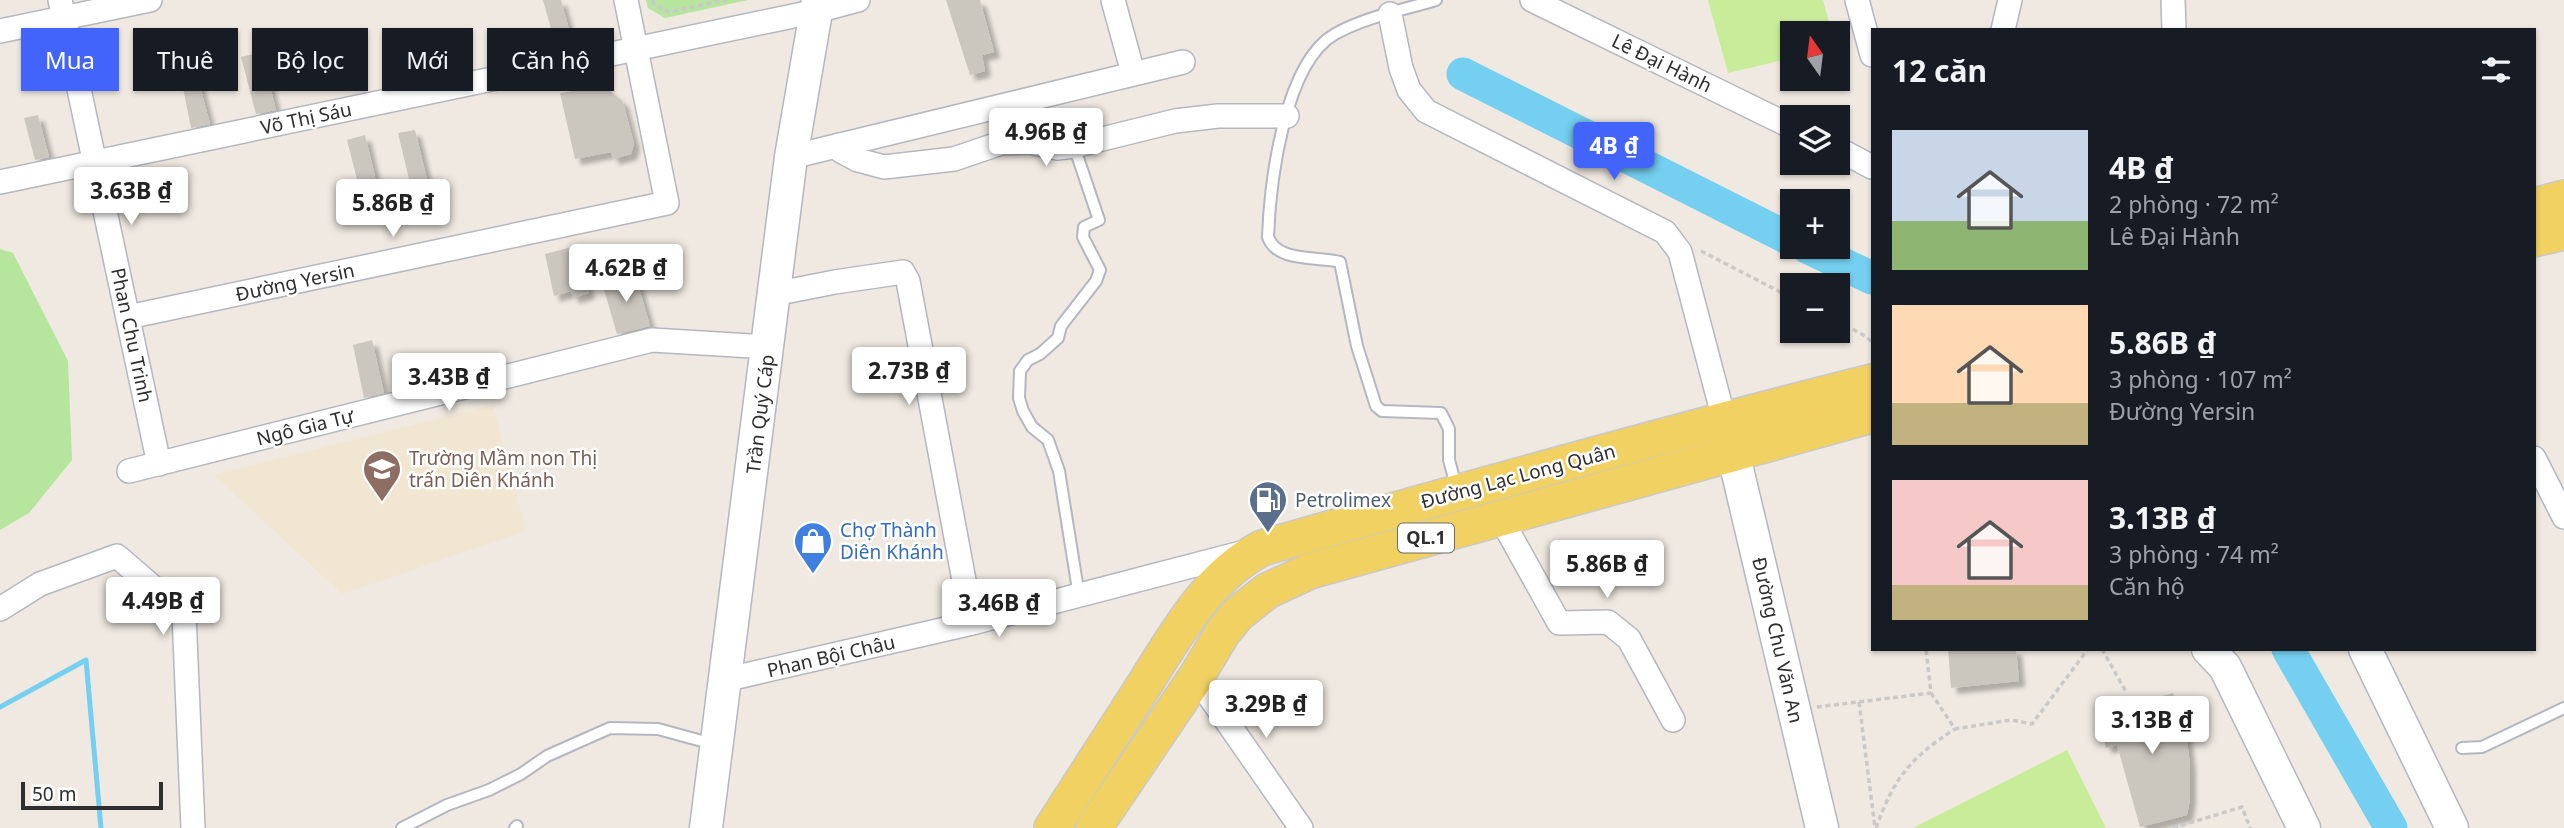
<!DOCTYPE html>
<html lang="vi">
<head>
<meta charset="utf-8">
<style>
	:root { --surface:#171b24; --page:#20242c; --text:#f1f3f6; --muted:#9ea1a6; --accent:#4264fb }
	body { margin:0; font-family:"Noto Sans",sans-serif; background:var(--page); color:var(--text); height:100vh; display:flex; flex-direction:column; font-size:26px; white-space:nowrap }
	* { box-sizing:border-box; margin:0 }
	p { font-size:23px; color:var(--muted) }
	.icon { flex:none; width:38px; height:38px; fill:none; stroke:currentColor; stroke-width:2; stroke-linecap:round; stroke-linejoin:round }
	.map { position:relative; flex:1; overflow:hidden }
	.drawer { position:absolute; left:1871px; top:28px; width:665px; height:623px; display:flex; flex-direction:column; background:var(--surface); border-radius:0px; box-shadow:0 2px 5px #0004 }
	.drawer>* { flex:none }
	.guide { position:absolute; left:21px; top:28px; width:665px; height:63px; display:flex; gap:14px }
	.needle { width:46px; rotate:346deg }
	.controls { position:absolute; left:1780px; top:21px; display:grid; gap:14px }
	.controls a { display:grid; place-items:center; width:70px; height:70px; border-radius:0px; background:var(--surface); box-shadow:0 2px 5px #0004; font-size:35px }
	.scale { position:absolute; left:21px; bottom:18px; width:142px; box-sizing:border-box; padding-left:7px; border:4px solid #2e2e2e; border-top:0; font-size:19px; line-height:24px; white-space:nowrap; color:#2e2e2e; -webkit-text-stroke:5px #fff; paint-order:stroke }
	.price { position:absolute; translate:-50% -60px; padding:0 16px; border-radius:7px; background:#fff; color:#222; font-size:23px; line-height:46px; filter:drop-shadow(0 2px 4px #0008) }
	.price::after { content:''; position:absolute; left:50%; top:42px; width:21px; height:16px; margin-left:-10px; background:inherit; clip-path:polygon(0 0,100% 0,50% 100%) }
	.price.active { background:var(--accent); color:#fff }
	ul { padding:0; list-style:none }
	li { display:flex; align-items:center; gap:21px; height:175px; padding:0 21px }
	li span { display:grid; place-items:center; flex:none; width:196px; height:140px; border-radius:0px; color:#555 }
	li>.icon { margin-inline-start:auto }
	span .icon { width:84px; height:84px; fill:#fffc; stroke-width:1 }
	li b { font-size:30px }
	h2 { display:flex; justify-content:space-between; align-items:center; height:84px; padding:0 21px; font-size:30px }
	.tag { padding:0 24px; border-radius:0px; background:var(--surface); box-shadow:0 2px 5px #0004; font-size:24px; line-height:63px }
	.tag.active { background:var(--accent); color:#fff }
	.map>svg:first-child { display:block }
</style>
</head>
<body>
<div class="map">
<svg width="2564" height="828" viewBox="0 0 2564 828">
	<defs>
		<filter id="shadow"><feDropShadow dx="6" dy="6" stdDeviation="2" flood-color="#0004"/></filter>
	</defs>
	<rect width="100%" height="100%" fill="#efe9e1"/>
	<!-- education -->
	<path fill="#f0e6d1" d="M 493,405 L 526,531 L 342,594 L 214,475 Z"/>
	<!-- green -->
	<g fill="#b6e59e">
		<path d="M 646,0 L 748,0 L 665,18 L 648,8 Z"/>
		<path d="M 0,249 L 13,253 L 68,361 L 72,460 L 29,513 L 0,530 Z"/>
	</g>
	<!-- pitch -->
	<g fill="#c9ec9a">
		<path d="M 1708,0 L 1823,0 L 1832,33 L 1792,33 L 1792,58 L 1728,73 Z"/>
		<path d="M 2067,750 L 2106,828 L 1913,828 Z"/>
	</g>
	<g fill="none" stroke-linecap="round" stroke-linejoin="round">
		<!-- stream -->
		<path stroke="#75cff0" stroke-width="5" d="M 0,707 L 86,660 L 101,828"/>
		<!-- river -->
		<g stroke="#75cff0" stroke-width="33">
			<path d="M 1463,74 L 1792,240"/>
			<path d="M 1807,247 L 1872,278"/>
			<path d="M 2288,649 L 2391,828"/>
		</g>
	</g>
	<!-- building -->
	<g fill="#cbc7bf" filter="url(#shadow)">
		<path d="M 543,0 L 561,0 L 574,48 L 557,51 Z"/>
		<path d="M 946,0 L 980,0 L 994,52 L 982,55 L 985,71 L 970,75 Z"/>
		<path d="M 171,28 L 179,70 L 195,68 L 210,124 L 191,128 L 181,78 L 165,81 L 155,31 Z"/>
		<path d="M 261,52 L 276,110 L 256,114 L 241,57 Z"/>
		<path d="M 604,86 L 623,102 L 634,144 L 631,154 L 613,159 L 611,152 L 575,159 L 560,93 Z"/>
		<path d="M 38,115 L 49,157 L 35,160 L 24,118 Z"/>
		<path d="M 415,130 L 430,192 L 413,196 L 398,133 Z"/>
		<path d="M 365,135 L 380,198 L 363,203 L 347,140 Z"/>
		<path d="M 576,246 L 589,293 L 573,298 L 571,291 L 554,296 L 545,254 Z"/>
		<path d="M 635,274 L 650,326 L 617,334 L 602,283 Z"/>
		<path d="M 372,340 L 384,393 L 364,398 L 353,345 Z"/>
		<path d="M 1948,649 L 2016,649 L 2019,681 L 1951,688 Z"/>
		<path d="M 2173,693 L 2186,733 L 2190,765 L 2190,799 L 2187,815 L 2140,827 L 2117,745 L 2106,748 L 2098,713 Z"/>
	</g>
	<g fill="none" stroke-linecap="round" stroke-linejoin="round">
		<defs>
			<g id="lane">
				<path d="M 1436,0 C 1403,10 1365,17 1335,34 C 1284,63 1270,183 1268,237 C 1277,263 1319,256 1340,262 L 1357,346 L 1376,406 L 1382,411 L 1441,413 L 1449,429 L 1449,460 L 1457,489"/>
				<path d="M 1074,146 L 1099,220 L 1084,227 L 1083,237 L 1100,270 L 1096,281 L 1061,326 L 1058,338 L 1040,354 L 1028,360 L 1020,371 L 1019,398 L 1023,411 L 1032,427 L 1048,440 L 1059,471 L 1079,596"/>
				<path d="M 2462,748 L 2482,747 L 2564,708"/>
				<path d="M 402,828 L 447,805 L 489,790 L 521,774 L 547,756 L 610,728 L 658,729 L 713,744"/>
				<path d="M 515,828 L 517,826"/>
			</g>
			<g id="street">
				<path d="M 60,0 L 159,464"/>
				<path d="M 1113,0 L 1133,73"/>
				<path d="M 1532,0 L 1792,127"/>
				<path d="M 1857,0 L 1872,55"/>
				<path d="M 2173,0 L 2174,30"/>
				<path d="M 1390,14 L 1401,68 L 1409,90 L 1426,111 L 1665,232 L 1680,252 L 1724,419"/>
				<path d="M 2003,30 L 2010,0"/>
				<path d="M 0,31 L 150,0"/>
				<path d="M 839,145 L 841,151 L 858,160 L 884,167 L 954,159 L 1001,143 L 1029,142 L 1057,148 L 1074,146 L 1175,121 L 1218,116 L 1287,116"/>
				<path d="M 1838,149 L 1872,167"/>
				<path d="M 791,157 L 1183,62"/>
				<path d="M 0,182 L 817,11 L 858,0"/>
				<path d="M 774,294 L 835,282 L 903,272 L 908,281 L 972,623"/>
				<path d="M 128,317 L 667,203 L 626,0"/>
				<path d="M 2534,458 L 2564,517"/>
				<path d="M 129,471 L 652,340 L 769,347"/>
				<path d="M 1500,517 L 1559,623 L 1608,622 L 1629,639 L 1673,720"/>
				<path d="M 0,609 L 40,584 L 117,556 L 184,614 L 193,828"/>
				<path d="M 1196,677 L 1301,828"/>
				<path d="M 724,680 L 972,623 L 1245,552"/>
			</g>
			<g id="secondary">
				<path d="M 1733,452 L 1822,828"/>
				<path d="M 2208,649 L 2225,667 L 2304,828"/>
				<path d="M 2365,649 L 2452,828"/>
				<path d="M 706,828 L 791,157 L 818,0"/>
			</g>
			<g id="primary">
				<path d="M 2534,206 L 2564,198"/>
				<path d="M 2534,239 L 2564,232"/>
				<path d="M 1052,828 C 1081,783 1110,738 1139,693 C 1174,639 1204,579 1262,548 C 1465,490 1668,433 1872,382"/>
				<path d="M 1094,828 L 1196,677 L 1223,632 L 1238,614 L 1267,591 L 1310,571 L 1872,415"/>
			</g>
		</defs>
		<!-- lane casing -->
		<use href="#lane" stroke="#b4b7c1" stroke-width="14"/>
		<!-- street casing -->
		<use href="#street" stroke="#b4b7c1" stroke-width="26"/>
		<!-- secondary casing -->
		<use href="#secondary" stroke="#b4b7c1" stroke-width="35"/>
		<!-- primary casing -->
		<use href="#primary" stroke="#c9c9c9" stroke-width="38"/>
		<!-- path -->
		<g stroke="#c9c9c9" stroke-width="3.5" stroke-dasharray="5 3.5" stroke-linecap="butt">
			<path d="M 653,0 L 654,4 L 668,12 L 726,0"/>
			<path d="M 1701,251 L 1792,298"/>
			<path d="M 1838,321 L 1865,336 L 1872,342"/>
			<path d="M 2102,649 L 2126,692"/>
			<path d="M 1931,693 L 1955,729 L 2011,720 L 2032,724 L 2088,649"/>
			<path d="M 1859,702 L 1875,828"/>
			<path d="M 1817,707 L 1931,693 L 1926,649"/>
			<path d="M 1876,828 C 1894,778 1910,758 1955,729"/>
			<path d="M 2173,828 L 2242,807 L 2250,828"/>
		</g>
		<!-- lane -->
		<use href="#lane" stroke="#fff" stroke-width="10"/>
		<!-- street -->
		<use href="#street" stroke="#fff" stroke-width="23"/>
		<!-- secondary -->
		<use href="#secondary" stroke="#fff" stroke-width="32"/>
		<!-- primary -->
		<use href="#primary" stroke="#f2d163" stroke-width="35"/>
	</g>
	<!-- icons -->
	<defs>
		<symbol id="school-pin" viewBox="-11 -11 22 30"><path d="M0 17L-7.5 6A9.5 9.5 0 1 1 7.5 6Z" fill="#8d6e63" stroke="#fff"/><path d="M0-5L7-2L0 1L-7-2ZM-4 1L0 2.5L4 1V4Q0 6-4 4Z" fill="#fff"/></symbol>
		<symbol id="fuel-pin" viewBox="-11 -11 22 30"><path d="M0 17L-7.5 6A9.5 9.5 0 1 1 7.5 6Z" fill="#5c6f8a" stroke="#fff"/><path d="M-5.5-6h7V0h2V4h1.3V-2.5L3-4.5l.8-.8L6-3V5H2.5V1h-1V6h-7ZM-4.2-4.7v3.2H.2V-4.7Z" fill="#fff"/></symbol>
		<symbol id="shop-pin" viewBox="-11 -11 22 30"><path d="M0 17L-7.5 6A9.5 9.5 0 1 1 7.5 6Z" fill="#3f7fe0" stroke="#fff"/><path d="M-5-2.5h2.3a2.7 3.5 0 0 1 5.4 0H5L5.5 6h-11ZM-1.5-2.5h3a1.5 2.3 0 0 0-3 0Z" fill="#fff"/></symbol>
	</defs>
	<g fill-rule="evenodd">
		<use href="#school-pin" x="360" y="447" width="44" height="60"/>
		<use href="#fuel-pin" x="1246" y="478" width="44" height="60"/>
		<use href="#shop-pin" x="791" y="519" width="44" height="60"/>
	</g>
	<g text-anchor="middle" stroke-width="5" stroke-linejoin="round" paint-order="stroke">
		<!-- shield labels -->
		<rect fill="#fff" stroke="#6d6d6d" stroke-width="2" x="1398" y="523.5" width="56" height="29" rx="5"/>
		<g font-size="18" font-weight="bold" fill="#2e2e2e">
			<text x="1426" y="544">QL.1</text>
		</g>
		<!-- street labels -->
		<g font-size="19" fill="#2e2e2e" stroke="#fff">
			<text transform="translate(1662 63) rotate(26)" y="7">Lê Đại Hành</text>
			<text transform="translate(306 118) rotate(-12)" y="7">Võ Thị Sáu</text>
			<text transform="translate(295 282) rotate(-12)" y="7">Đường Yersin</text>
			<text transform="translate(132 335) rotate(78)" y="7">Phan Chu Trinh</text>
			<text transform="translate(760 414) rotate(-83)" y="7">Trần Quý Cáp</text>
			<text transform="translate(305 427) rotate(-14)" y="7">Ngô Gia Tự</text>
			<text transform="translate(1518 476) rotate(-15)" y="7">Đường Lạc Long Quân</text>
			<text transform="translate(1778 640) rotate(77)" y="7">Đường Chu Văn An</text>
			<text transform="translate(831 656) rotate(-13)" y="7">Phan Bội Châu</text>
		</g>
		<!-- education labels -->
		<g font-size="19" fill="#785e54" stroke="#fff" text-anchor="start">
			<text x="409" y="465">Trường Mầm non Thị<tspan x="409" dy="22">trấn Diên Khánh</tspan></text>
		</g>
		<!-- service labels -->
		<g font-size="19" fill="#4e5e75" stroke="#fff" text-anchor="start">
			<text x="1295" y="507">Petrolimex</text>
		</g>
		<!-- shop labels -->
		<g font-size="19" fill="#366cbe" stroke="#fff" text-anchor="start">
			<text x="840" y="537">Chợ Thành<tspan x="840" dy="22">Diên Khánh</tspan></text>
		</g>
	</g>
</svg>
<div class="controls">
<a><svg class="needle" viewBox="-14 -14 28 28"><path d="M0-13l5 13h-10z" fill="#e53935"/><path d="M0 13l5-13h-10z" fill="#9ea1a6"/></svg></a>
<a><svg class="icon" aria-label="layers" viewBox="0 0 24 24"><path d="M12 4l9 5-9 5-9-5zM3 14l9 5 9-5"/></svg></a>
<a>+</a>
<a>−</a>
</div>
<div class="scale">50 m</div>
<b class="price" style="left:1046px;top:168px">4.96B ₫</b>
<b class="price active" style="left:1614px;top:182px">4B ₫</b>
<b class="price" style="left:131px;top:227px">3.63B ₫</b>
<b class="price" style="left:393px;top:239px">5.86B ₫</b>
<b class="price" style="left:626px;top:304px">4.62B ₫</b>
<b class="price" style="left:909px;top:407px">2.73B ₫</b>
<b class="price" style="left:449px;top:413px">3.43B ₫</b>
<b class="price" style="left:1607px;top:600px">5.86B ₫</b>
<b class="price" style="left:163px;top:637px">4.49B ₫</b>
<b class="price" style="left:999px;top:639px">3.46B ₫</b>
<b class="price" style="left:1266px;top:740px">3.29B ₫</b>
<b class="price" style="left:2152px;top:756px">3.13B ₫</b>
<div class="guide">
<a class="tag active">Mua</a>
<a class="tag">Thuê</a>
<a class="tag">Bộ lọc</a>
<a class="tag">Mới</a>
<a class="tag">Căn hộ</a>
</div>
<section class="drawer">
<h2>12 căn<svg class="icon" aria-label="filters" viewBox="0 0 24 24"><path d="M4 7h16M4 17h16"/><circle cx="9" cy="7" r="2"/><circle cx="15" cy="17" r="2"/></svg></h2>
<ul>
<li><span style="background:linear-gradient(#c9d6e8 65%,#8fb573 0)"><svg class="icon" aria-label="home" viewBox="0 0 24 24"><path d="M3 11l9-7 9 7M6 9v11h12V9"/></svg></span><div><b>4B ₫</b><p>2 phòng · 72 m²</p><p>Lê Đại Hành</p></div></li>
<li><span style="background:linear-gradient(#ffd9b3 70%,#c2b280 0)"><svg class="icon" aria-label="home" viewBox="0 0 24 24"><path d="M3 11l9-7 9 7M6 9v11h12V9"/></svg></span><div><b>5.86B ₫</b><p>3 phòng · 107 m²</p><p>Đường Yersin</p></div></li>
<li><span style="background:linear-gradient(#f6c9c9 75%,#c2b280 0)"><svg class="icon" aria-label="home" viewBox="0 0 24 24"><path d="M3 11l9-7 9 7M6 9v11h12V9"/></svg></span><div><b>3.13B ₫</b><p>3 phòng · 74 m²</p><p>Căn hộ</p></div></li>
</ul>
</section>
</div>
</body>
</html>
